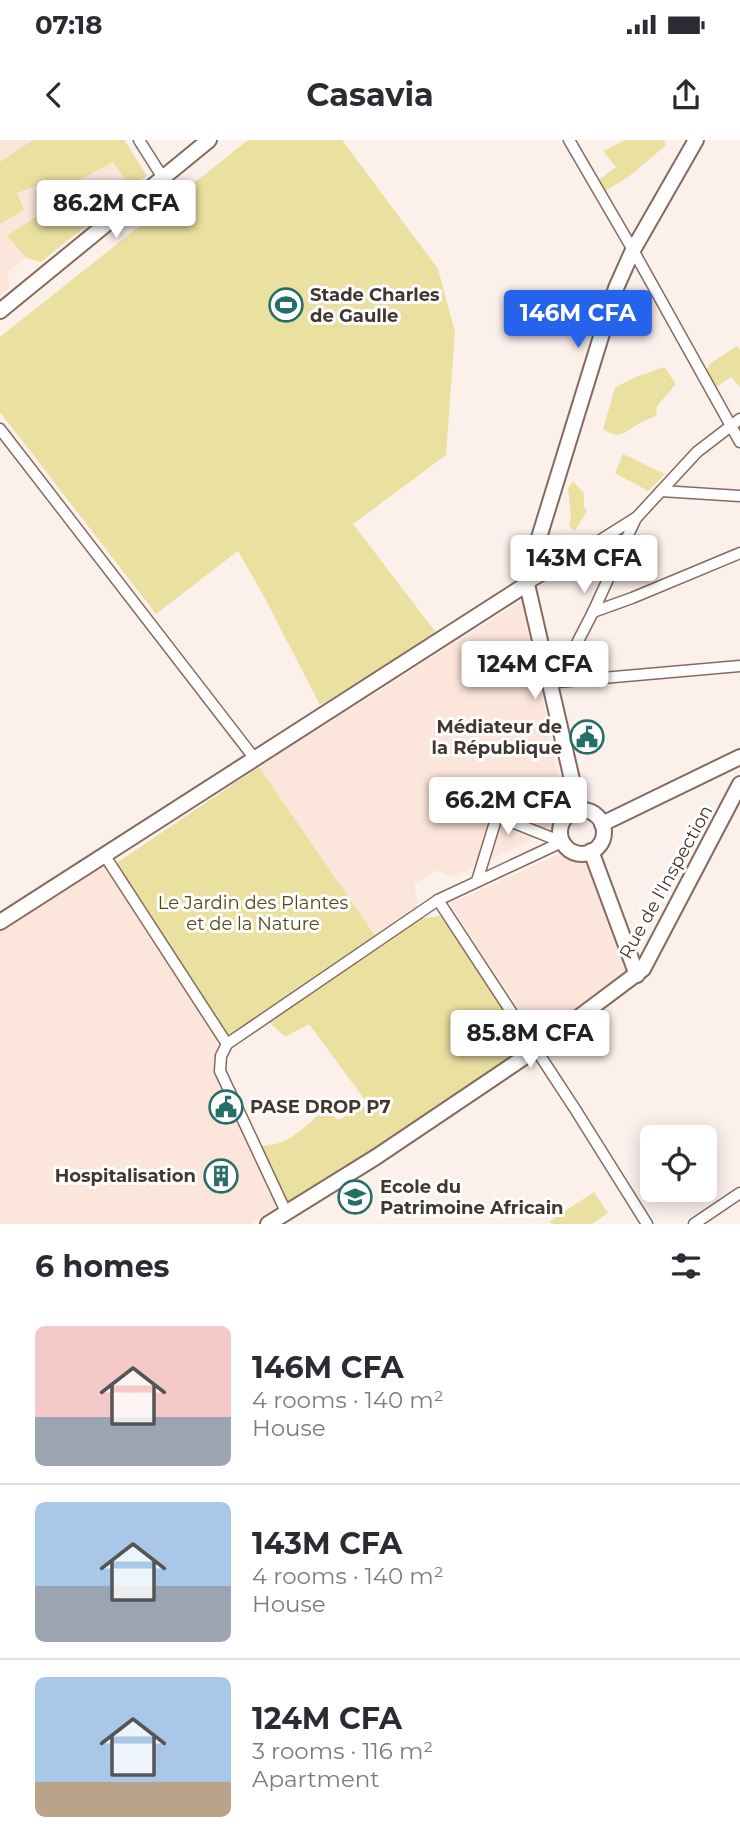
<!DOCTYPE html>
<html lang="en">
<head>
<meta charset="utf-8">
<style>
	:root { --surface:#fff; --page:#f2f2f3; --text:#2b2b33; --muted:#7c7c81; --line:#e1e1e2; --accent:#2563eb }
	body { margin:0; font-family:Montserrat,sans-serif; background:var(--page); color:var(--text); height:100vh; display:flex; flex-direction:column; font-size:26px; white-space:nowrap }
	* { box-sizing:border-box; margin:0 }
	p { font-size:23px; color:var(--muted) }
	.icon { flex:none; width:38px; height:38px; fill:none; stroke:currentColor; stroke-width:2; stroke-linecap:round; stroke-linejoin:round }
	.map { position:relative; height:1084px; overflow:hidden }
	.sheet { display:flex; flex-direction:column; background:var(--surface); flex:1 }
	.sheet>* { flex:none }
	.buttons { position:absolute; left:640px; top:985px; display:grid; gap:14px }
	.buttons a { display:grid; place-items:center; width:77px; height:77px; border-radius:10px; background:var(--surface); box-shadow:0 4px 18px #0003; font-size:35px }
	.price { position:absolute; translate:-50% -60px; padding:0 16px; border-radius:7px; background:#fff; color:#222; font-size:23px; line-height:46px; filter:drop-shadow(0 2px 4px #0008) }
	.price::after { content:''; position:absolute; left:50%; top:42px; width:21px; height:16px; margin-left:-10px; background:inherit; clip-path:polygon(0 0,100% 0,50% 100%) }
	.price.active { background:var(--accent); color:#fff }
	ul { padding:0; list-style:none }
	li { display:flex; align-items:center; gap:21px; height:175px; padding:0 35px }
	li+li { border-top:2px solid var(--line) }
	li span { display:grid; place-items:center; flex:none; width:196px; height:140px; border-radius:10px; color:#555 }
	li>.icon { margin-inline-start:auto }
	span .icon { width:84px; height:84px; fill:#fffc; stroke-width:1 }
	li b { font-size:30px }
	h2 { display:flex; justify-content:space-between; align-items:center; height:84px; padding:0 35px; font-size:30px }
	.status { display:flex; justify-content:space-between; align-items:center; height:49px; padding:0 35px; background:var(--surface); direction:ltr }
	.status svg { height:19px; fill:currentColor }
	header { display:flex; justify-content:space-between; align-items:center; height:91px; padding:0 35px; background:var(--surface); font-size:32px; font-weight:700 }
	.map>svg:first-child { display:block }
</style>
</head>
<body>
<div class="status"><b>07:18</b><svg viewBox="0 0 49 12"><path d="M0 12V9h3v3zM5 12V6h3v6zM10 12V3h3v9zM15 12V0h3v12zM26 1h20v11H26zM47 4h2v5h-2z"/></svg></div>
<header><svg class="icon" aria-label="back" viewBox="0 0 24 24"><path d="M15 5l-7 7 7 7"/></svg>Casavia<svg class="icon" aria-label="share" viewBox="0 0 24 24"><path d="M12 15V3M7 8l5-5 5 5M5 13v7h14v-7"/></svg></header>
<div class="map">
<svg width="740" height="1084" viewBox="0 0 740 1084">
	<rect width="100%" height="100%" fill="#fcf0eb"/>
	<!-- built -->
	<g fill="#fce5db">
		<path d="M 0,0 L 124,0 L 147,36 L 41,122 L 26,118 L 8,132 L 9,148 L 0,155 Z"/>
		<path d="M 521,461 L 539,540 L 563,664 L 542,694 L 453,738 L 436,730 L 414,744 L 418,768 L 376,797 L 259,627 Z"/>
		<path d="M 557,715 L 586,724 L 629,834 L 537,896 L 450,764 Z"/>
		<path d="M 105,722 L 208,882 L 219,902 L 215,915 L 214,930 L 275,1064 L 275,1068 L 251,1084 L 0,1084 L 0,790 Z"/>
	</g>
	<!-- green -->
	<g fill="#eae0a0">
		<path d="M 33,0 L 124,0 L 147,36 L 129,45 L 113,22 L 80,40 L 87,61 L 115,43 L 118,60 L 41,122 L 27,118 L 7,96 L 58,62 L 50,41 L 17,53 L 24,70 L 0,84 L 0,22 Z"/>
		<path d="M 248,0 L 342,0 L 438,129 L 455,192 L 446,315 L 353,384 L 437,494 L 320,565 L 260,449 L 238,411 L 156,474 L 0,272 L 0,197 Z"/>
		<path d="M 625,0 L 664,0 L 666,5 L 631,35 L 604,52 L 599,40 L 616,27 L 603,11 Z"/>
		<path d="M 737,206 L 740,210 L 740,247 L 731,237 L 713,249 L 704,232 L 711,223 Z"/>
		<path d="M 664,227 L 676,244 L 657,266 L 656,276 C 651,278 645,280 640,283 C 624,292 621,301 603,289 L 615,248 L 631,239 Z"/>
		<path d="M 623,314 L 665,334 L 648,351 L 615,333 Z"/>
		<path d="M 573,341 L 584,353 L 584,367 L 587,371 L 575,391 L 569,386 L 571,375 L 568,348 Z"/>
		<path d="M 259,627 L 376,797 L 229,897 L 115,724 Z"/>
		<path d="M 440,776 L 535,910 L 286,1072 L 255,1005 C 285,1010 305,987 326,968 L 338,980 L 368,964 L 309,884 L 285,897 L 265,878 L 409,780 Z"/>
		<path d="M 594,1052 L 608,1073 L 592,1084 L 552,1084 L 550,1081 Z"/>
	</g>
	<g fill="none" stroke-linecap="round" stroke-linejoin="round">
		<defs>
			<g id="street">
				<path d="M 139,0 L 163,38"/>
				<path d="M 569,0 L 633,110 L 740,302"/>
				<path d="M 0,289 L 255,619"/>
				<path d="M 661,351 L 740,356"/>
				<path d="M 527,444 L 564,423 L 637,377 L 697,312 L 740,279"/>
				<path d="M 593,472 L 632,458 L 740,413"/>
				<path d="M 557,542 L 740,526"/>
				<path d="M 550,548 L 557,542 L 593,472 L 636,378"/>
				<path d="M 105,716 L 227,904"/>
				<path d="M 477,741 L 497,676 L 562,702"/>
				<path d="M 438,760 L 575,969 L 647,1084"/>
				<path d="M 286,1072 L 220,931 L 221,916 L 227,904 L 438,760 L 562,702"/>
				<path d="M 694,1084 L 740,1053"/>
			</g>
			<g id="secondary">
				<path d="M 0,171 L 209,0"/>
				<path d="M 579,670 L 527,444 L 529,430 L 616,148 L 633,110 L 696,0"/>
				<circle cx="582" cy="692" r="22"/>
				<path d="M 602,684 L 740,617"/>
				<path d="M 591,711 L 637,835"/>
				<path d="M 0,782 L 527,444"/>
				<path d="M 268,1084 L 376,1017 L 535,910 L 643,829 L 740,644"/>
			</g>
		</defs>
		<!-- street casing -->
		<use href="#street" stroke="#856b5f" stroke-width="13"/>
		<!-- secondary casing -->
		<use href="#secondary" stroke="#856b5f" stroke-width="18"/>
		<!-- street -->
		<use href="#street" stroke="#fff" stroke-width="10"/>
		<!-- secondary -->
		<use href="#secondary" stroke="#fff" stroke-width="14"/>
	</g>
	<!-- icons -->
	<defs>
		<symbol id="stadium-ring" viewBox="-11 -11 22 22"><circle r="9.5" fill="#fff" stroke="#266f67" stroke-width="1.5"/><path d="M0-5a6.5 5 0 1 0 0 10a6.5 5 0 1 0 0-10ZM-3.5-1.8h7v3.6h-7Z" fill="#266f67"/></symbol>
		<symbol id="civic-ring" viewBox="-11 -11 22 22"><circle r="9.5" fill="#fff" stroke="#266f67" stroke-width="1.5"/><path d="M-.6-6.5H3V-4.5H.6V-3L4-1V1h2V6H-6V1h2V-1L-.6-3ZM-1.2 2.5V6h2.4V2.5Z" fill="#266f67"/></symbol>
		<symbol id="building-ring" viewBox="-11 -11 22 22"><circle r="9.5" fill="#fff" stroke="#266f67" stroke-width="1.5"/><path d="M-4-6H4V6H1V3H-1V6H-4ZM-2.5-4.3h1.7v1.8h-1.7ZM.8-4.3h1.7v1.8H.8ZM-2.5-1h1.7V.8h-1.7ZM.8-1h1.7V.8H.8Z" fill="#266f67"/></symbol>
		<symbol id="university-ring" viewBox="-11 -11 22 22"><circle r="9.5" fill="#fff" stroke="#266f67" stroke-width="1.5"/><path d="M0-5L7-2L0 1L-7-2ZM-4 1L0 2.5L4 1V4Q0 6-4 4Z" fill="#266f67"/></symbol>
	</defs>
	<g fill-rule="evenodd">
		<use href="#stadium-ring" x="267" y="146" width="38" height="38"/>
		<use href="#civic-ring" x="568" y="578" width="38" height="38"/>
		<use href="#civic-ring" x="207" y="948" width="38" height="38"/>
		<use href="#building-ring" x="202" y="1017" width="38" height="38"/>
		<use href="#university-ring" x="336" y="1038" width="38" height="38"/>
	</g>
	<g text-anchor="middle" stroke-width="6" stroke-linejoin="round" paint-order="stroke">
		<!-- poi labels -->
		<g font-size="18" font-weight="bold" fill="#423631" stroke="#fff" text-anchor="start">
			<text x="310" y="161">Stade Charles<tspan x="310" dy="21">de Gaulle</tspan></text>
			<text x="562" y="593" text-anchor="end">Médiateur de<tspan x="562" dy="21">la République</tspan></text>
			<text x="250" y="973">PASE DROP P7</text>
			<text x="196" y="1042" text-anchor="end">Hospitalisation</text>
			<text x="380" y="1053">Ecole du<tspan x="380" dy="21">Patrimoine Africain</tspan></text>
		</g>
		<!-- street labels -->
		<g font-size="18" fill="#423631" stroke="#fff">
			<text transform="translate(666 742) rotate(-61)" y="6">Rue de l'Inspection</text>
		</g>
		<!-- park labels -->
		<g font-size="18" fill="#524b17" stroke="#fff">
			<text x="253" y="769">Le Jardin des Plantes<tspan x="253" dy="21">et de la Nature</tspan></text>
		</g>
	</g>
</svg>
<div class="buttons">
<a><svg class="icon" aria-label="locate" viewBox="0 0 24 24"><circle cx="12" cy="12" r="6"/><path d="M12 2v4M12 18v4M2 12h4M18 12h4"/></svg></a>
</div>
<b class="price" style="left:116px;top:100px">86.2M CFA</b>
<b class="price active" style="left:578px;top:210px">146M CFA</b>
<b class="price" style="left:584px;top:455px">143M CFA</b>
<b class="price" style="left:535px;top:561px">124M CFA</b>
<b class="price" style="left:508px;top:697px">66.2M CFA</b>
<b class="price" style="left:530px;top:930px">85.8M CFA</b>
</div>
<section class="sheet">
<h2>6 homes<svg class="icon" aria-label="filters" viewBox="0 0 24 24"><path d="M4 7h16M4 17h16"/><circle cx="9" cy="7" r="2"/><circle cx="15" cy="17" r="2"/></svg></h2>
<ul>
<li><span style="background:linear-gradient(#f6c9c9 65%,#9aa5b1 0)"><svg class="icon" aria-label="home" viewBox="0 0 24 24"><path d="M3 11l9-7 9 7M6 9v11h12V9"/></svg></span><div><b>146M CFA</b><p>4 rooms · 140 m²</p><p>House</p></div></li>
<li><span style="background:linear-gradient(#a9c7e8 60%,#9aa5b1 0)"><svg class="icon" aria-label="home" viewBox="0 0 24 24"><path d="M3 11l9-7 9 7M6 9v11h12V9"/></svg></span><div><b>143M CFA</b><p>4 rooms · 140 m²</p><p>House</p></div></li>
<li><span style="background:linear-gradient(#a9c7e8 75%,#b9a48a 0)"><svg class="icon" aria-label="home" viewBox="0 0 24 24"><path d="M3 11l9-7 9 7M6 9v11h12V9"/></svg></span><div><b>124M CFA</b><p>3 rooms · 116 m²</p><p>Apartment</p></div></li>
</ul>
</section>
</body>
</html>
